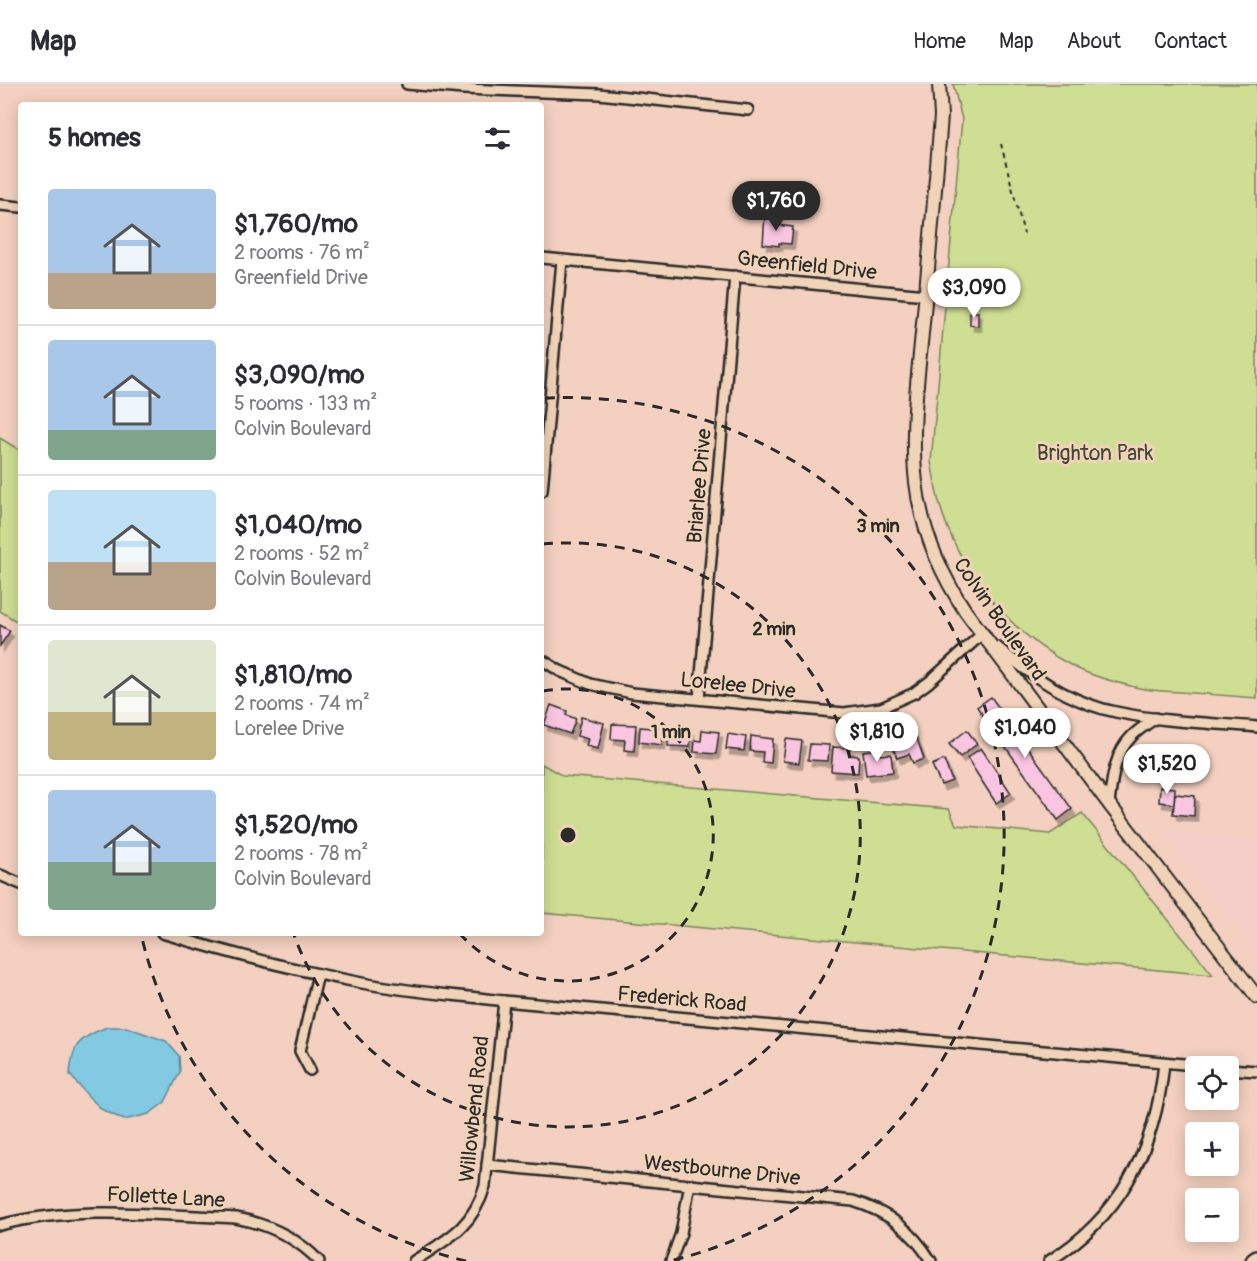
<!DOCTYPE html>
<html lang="en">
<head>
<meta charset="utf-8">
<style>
	:root { --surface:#fff; --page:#f2f2f3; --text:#2b2b33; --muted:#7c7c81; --line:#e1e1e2; --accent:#2b2b2b }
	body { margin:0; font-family:Pangolin,sans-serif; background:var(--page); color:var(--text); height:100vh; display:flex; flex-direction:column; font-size:22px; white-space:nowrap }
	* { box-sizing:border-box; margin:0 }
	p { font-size:20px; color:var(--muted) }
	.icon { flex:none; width:33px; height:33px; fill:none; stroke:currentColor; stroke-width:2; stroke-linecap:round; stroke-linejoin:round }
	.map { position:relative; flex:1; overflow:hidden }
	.drawer { position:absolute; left:18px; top:18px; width:526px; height:834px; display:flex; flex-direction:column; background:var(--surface); border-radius:6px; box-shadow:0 3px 15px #0003 }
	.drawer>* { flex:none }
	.controls { position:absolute; left:1185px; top:972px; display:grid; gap:12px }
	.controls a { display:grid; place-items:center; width:54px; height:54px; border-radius:6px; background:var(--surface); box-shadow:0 3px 15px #0003; font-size:30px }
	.price { position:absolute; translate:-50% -51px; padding:0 14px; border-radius:21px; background:#fff; color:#222; font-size:20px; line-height:39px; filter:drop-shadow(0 2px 3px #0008) }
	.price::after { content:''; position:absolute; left:50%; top:36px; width:18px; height:14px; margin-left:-9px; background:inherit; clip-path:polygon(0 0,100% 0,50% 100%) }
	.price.active { background:var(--accent); color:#fff }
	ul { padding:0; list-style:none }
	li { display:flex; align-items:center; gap:18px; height:150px; padding:0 30px }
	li+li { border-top:2px solid var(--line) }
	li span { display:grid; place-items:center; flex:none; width:168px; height:120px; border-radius:6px; color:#555 }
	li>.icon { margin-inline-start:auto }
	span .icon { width:72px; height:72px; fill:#fffc; stroke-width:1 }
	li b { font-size:26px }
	h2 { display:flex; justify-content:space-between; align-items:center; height:72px; padding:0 30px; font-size:26px }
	header { display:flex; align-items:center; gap:36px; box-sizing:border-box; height:84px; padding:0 30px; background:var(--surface); border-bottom:2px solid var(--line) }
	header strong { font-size:28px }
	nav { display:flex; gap:33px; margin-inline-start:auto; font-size:21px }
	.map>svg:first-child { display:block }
</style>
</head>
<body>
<header>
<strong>Map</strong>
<nav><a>Home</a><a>Map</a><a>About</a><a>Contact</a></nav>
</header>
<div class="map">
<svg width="1257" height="1177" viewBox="0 0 1257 1177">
	<defs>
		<filter id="shadow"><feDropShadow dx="3.5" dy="5.5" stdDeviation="0" flood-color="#0004"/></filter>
	</defs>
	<rect width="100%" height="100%" fill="#f3d0bf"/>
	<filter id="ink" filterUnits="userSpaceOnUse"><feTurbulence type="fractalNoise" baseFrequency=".0167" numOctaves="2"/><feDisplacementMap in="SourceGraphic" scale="12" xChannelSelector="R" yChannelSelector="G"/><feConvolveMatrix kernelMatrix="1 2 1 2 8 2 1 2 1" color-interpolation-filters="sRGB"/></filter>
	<g filter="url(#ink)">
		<!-- built -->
		<path fill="#f5cdc9" d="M 1162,746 L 1257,755 L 1257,871 Z"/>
		<!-- green -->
		<g fill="#cede92" stroke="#7c845e" stroke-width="1.5">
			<path d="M 953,0 L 1257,0 L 1257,614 C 1231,612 1205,610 1180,608 C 1166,607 1152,607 1139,604 C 1117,599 1094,593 1074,583 C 1010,550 958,487 939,418 C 935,405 934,391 931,378 L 962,35 Z"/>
			<path d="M 0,354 L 21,367 L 21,540 L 0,527 Z"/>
			<path d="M 542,680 L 563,692 L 949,725 L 956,741 L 1050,750 L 1082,729 L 1213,891 L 542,829 Z"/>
		</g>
		<!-- water -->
		<path fill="#82c9e2" stroke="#5f8a99" stroke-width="1.5" d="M 107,943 L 126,943 L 166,957 L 179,972 L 180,988 L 165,1018 L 149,1030 L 124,1036 L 103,1026 L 88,1012 L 70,991 C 72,960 79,954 107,943 Z"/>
		<!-- building -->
		<g fill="#fac5e1" stroke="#2b2b2b" stroke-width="1.5" filter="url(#shadow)">
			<path d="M 765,131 L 778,132 L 777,141 L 793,143 L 791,160 L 779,159 L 779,162 L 763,160 Z"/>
			<path d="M 970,228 L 978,228 L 978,242 L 970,241 Z"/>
			<path d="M 0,541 L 10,547 L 0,562 Z"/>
			<path d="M 991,613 L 1072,725 L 1058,736 L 977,623 Z"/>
			<path d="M 551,621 L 567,627 L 566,631 L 576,635 L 570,650 L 544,641 Z"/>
			<path d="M 581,633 L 604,639 L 598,665 L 586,662 L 588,655 L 577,652 Z"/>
			<path d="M 612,640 L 636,641 L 634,667 L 624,666 L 625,656 L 611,655 Z"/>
			<path d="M 640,643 L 663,645 L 662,661 L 639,658 Z"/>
			<path d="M 669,644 L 691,645 L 690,663 L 668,662 Z"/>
			<path d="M 702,646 L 719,648 L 716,670 L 694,668 L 695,656 L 701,657 Z"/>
			<path d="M 967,646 L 977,660 L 960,673 L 949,660 Z"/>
			<path d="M 728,650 L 746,653 L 744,667 L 726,665 Z"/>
			<path d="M 751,652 L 773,655 L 771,679 L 762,678 L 763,668 L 750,667 Z"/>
			<path d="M 916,652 L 924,675 L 913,679 L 909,670 L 897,674 L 892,661 Z"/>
			<path d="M 786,655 L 802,657 L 799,679 L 783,677 Z"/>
			<path d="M 810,660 L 829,661 L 828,677 L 808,676 Z"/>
			<path d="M 833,663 L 850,664 L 849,671 L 859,672 L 858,689 L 831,687 Z"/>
			<path d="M 981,664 L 1011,709 L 996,719 L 967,674 Z"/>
			<path d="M 879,665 L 880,671 L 891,670 L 893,688 L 866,691 L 863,667 Z"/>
			<path d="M 944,676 L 952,697 L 941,701 L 932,681 Z"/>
			<path d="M 1160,703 L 1175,704 L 1174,720 L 1159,718 Z"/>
			<path d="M 1175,710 L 1195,712 L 1194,732 L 1173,730 Z"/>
		</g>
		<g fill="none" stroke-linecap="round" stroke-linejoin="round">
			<defs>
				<g id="minor">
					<path d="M 407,0 L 463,5 L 599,10 L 748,26"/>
					<path d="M 0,121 L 21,123"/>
					<path d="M 542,174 L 926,211"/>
					<path d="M 542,407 L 562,176"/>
					<path d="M 997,563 C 1031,592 1071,619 1116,628 C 1162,638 1210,639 1257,643"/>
					<path d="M 542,576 L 560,587 L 590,600 L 632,609 L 844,629 L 881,624 L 914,609 L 929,598 L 983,549 L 985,551"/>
					<path d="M 699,615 L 735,192"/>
					<path d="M 1109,720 C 1112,696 1114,670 1132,652 C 1139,645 1148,640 1155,634"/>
					<path d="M 0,791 L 21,800"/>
					<path d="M 162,849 C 228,869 295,886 362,899 C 409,908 457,911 504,917 L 1205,982"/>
					<path d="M 1228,985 L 1257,987"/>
					<path d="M 310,986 L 300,967 L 318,890"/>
					<path d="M 487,1081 L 853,1117 C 888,1128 912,1146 931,1177"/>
					<path d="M 0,1141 C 77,1121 157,1131 236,1134 C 268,1140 296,1153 319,1177"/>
					<path d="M 414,1177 C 448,1155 473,1143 485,1102 L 504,917"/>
					<path d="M 671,1177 L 681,1149 L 690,1100"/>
					<path d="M 1049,1177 C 1122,1132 1156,1063 1164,979"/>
				</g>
				<path id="tertiary" d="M 939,0 L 941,32 C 936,98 930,163 924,229 C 913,347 896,423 966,528 L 1109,720 L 1257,913"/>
				<path id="primary" d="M 1254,1177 L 1257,1175"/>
			</defs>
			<!-- minor casing -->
			<use href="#minor" stroke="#2b2b2b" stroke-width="14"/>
			<!-- tertiary casing -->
			<use href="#tertiary" stroke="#2b2b2b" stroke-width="16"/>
			<!-- primary casing -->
			<use href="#primary" stroke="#2b2b2b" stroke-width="20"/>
			<!-- path -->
			<path stroke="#2b2b2b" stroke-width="2" stroke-dasharray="4.5 4.5" stroke-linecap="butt" d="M 1001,60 L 1024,150"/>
			<!-- minor -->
			<use href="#minor" stroke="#f1d3b7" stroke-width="9"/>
			<!-- tertiary -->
			<use href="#tertiary" stroke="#f1d3b7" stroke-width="12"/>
			<!-- primary -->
			<use href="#primary" stroke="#f1d3b7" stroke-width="15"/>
		</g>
	</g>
	<!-- distance rings -->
	<g fill="none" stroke="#2b2b2b" stroke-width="3" stroke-dasharray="10 8">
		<path d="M543 607A146 146 0 1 1 460 850"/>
		<path d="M543 460A292 292 0 1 1 294 851"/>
		<path d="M466 1177A438 438 0 0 1 141 850M545 314A438 438 0 0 1 670 1177"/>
	</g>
	<g text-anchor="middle" stroke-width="6" stroke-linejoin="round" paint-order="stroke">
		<!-- street labels -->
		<g font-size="21" fill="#2b2b2b" stroke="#f1d3b7">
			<text transform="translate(807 181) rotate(6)" y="7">Greenfield Drive</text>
			<text transform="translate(699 402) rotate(-85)" y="7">Briarlee Drive</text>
			<text transform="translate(1000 535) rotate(55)" y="7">Colvin Boulevard</text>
			<text transform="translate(738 601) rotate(6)" y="7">Lorelee Drive</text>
			<text transform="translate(682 915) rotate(5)" y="7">Frederick Road</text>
			<text transform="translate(474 1025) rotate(-84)" y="7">Willowbend Road</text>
			<text transform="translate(722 1086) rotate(6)" y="7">Westbourne Drive</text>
			<text transform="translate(166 1113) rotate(3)" y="7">Follette Lane</text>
		</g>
		<!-- park labels -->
		<g font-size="21" fill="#43463a" stroke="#f1d3b7">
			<text x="1095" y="376">Brighton Park</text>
		</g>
	</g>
	<circle cx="568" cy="751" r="9" fill="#2b2b2b" stroke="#f1d3b7" stroke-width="3"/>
	<g font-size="18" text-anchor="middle" font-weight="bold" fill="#2b2b2b" stroke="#f1d3b7" stroke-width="6" stroke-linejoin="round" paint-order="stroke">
		<text x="878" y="448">3 min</text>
		<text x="774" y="551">2 min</text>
		<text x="671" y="654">1 min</text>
	</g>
</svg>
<div class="controls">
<a><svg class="icon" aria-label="locate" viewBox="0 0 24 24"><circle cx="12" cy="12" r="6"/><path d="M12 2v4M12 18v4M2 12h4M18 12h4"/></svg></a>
<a>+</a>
<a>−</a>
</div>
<b class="price active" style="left:776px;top:148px">$1,760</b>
<b class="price" style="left:974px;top:235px">$3,090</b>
<b class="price" style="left:1025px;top:675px">$1,040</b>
<b class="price" style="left:877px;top:679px">$1,810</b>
<b class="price" style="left:1167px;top:711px">$1,520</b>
<section class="drawer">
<h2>5 homes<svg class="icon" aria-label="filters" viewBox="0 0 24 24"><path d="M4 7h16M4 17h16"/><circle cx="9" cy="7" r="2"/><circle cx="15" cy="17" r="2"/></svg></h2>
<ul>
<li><span style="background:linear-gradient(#a9c7e8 70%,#b9a48a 0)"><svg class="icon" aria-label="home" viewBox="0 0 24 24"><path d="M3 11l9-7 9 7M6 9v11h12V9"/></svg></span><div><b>$1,760/mo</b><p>2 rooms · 76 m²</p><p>Greenfield Drive</p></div></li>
<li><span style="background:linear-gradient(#a9c7e8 75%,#7fa58c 0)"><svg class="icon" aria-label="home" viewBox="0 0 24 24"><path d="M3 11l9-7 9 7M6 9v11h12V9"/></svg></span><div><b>$3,090/mo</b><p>5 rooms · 133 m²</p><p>Colvin Boulevard</p></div></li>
<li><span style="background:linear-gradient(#bfe0f5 60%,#b9a48a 0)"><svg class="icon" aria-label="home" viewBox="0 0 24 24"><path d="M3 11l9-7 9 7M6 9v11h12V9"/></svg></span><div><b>$1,040/mo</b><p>2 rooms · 52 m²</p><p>Colvin Boulevard</p></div></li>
<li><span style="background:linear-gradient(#dfe7d0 60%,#c2b280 0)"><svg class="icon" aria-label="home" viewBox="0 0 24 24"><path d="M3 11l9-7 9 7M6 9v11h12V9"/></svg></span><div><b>$1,810/mo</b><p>2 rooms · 74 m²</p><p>Lorelee Drive</p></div></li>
<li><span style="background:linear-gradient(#a9c7e8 60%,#7fa58c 0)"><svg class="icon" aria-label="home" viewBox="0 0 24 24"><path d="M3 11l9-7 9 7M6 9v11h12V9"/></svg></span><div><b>$1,520/mo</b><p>2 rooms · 78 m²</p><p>Colvin Boulevard</p></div></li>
</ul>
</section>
</div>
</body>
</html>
